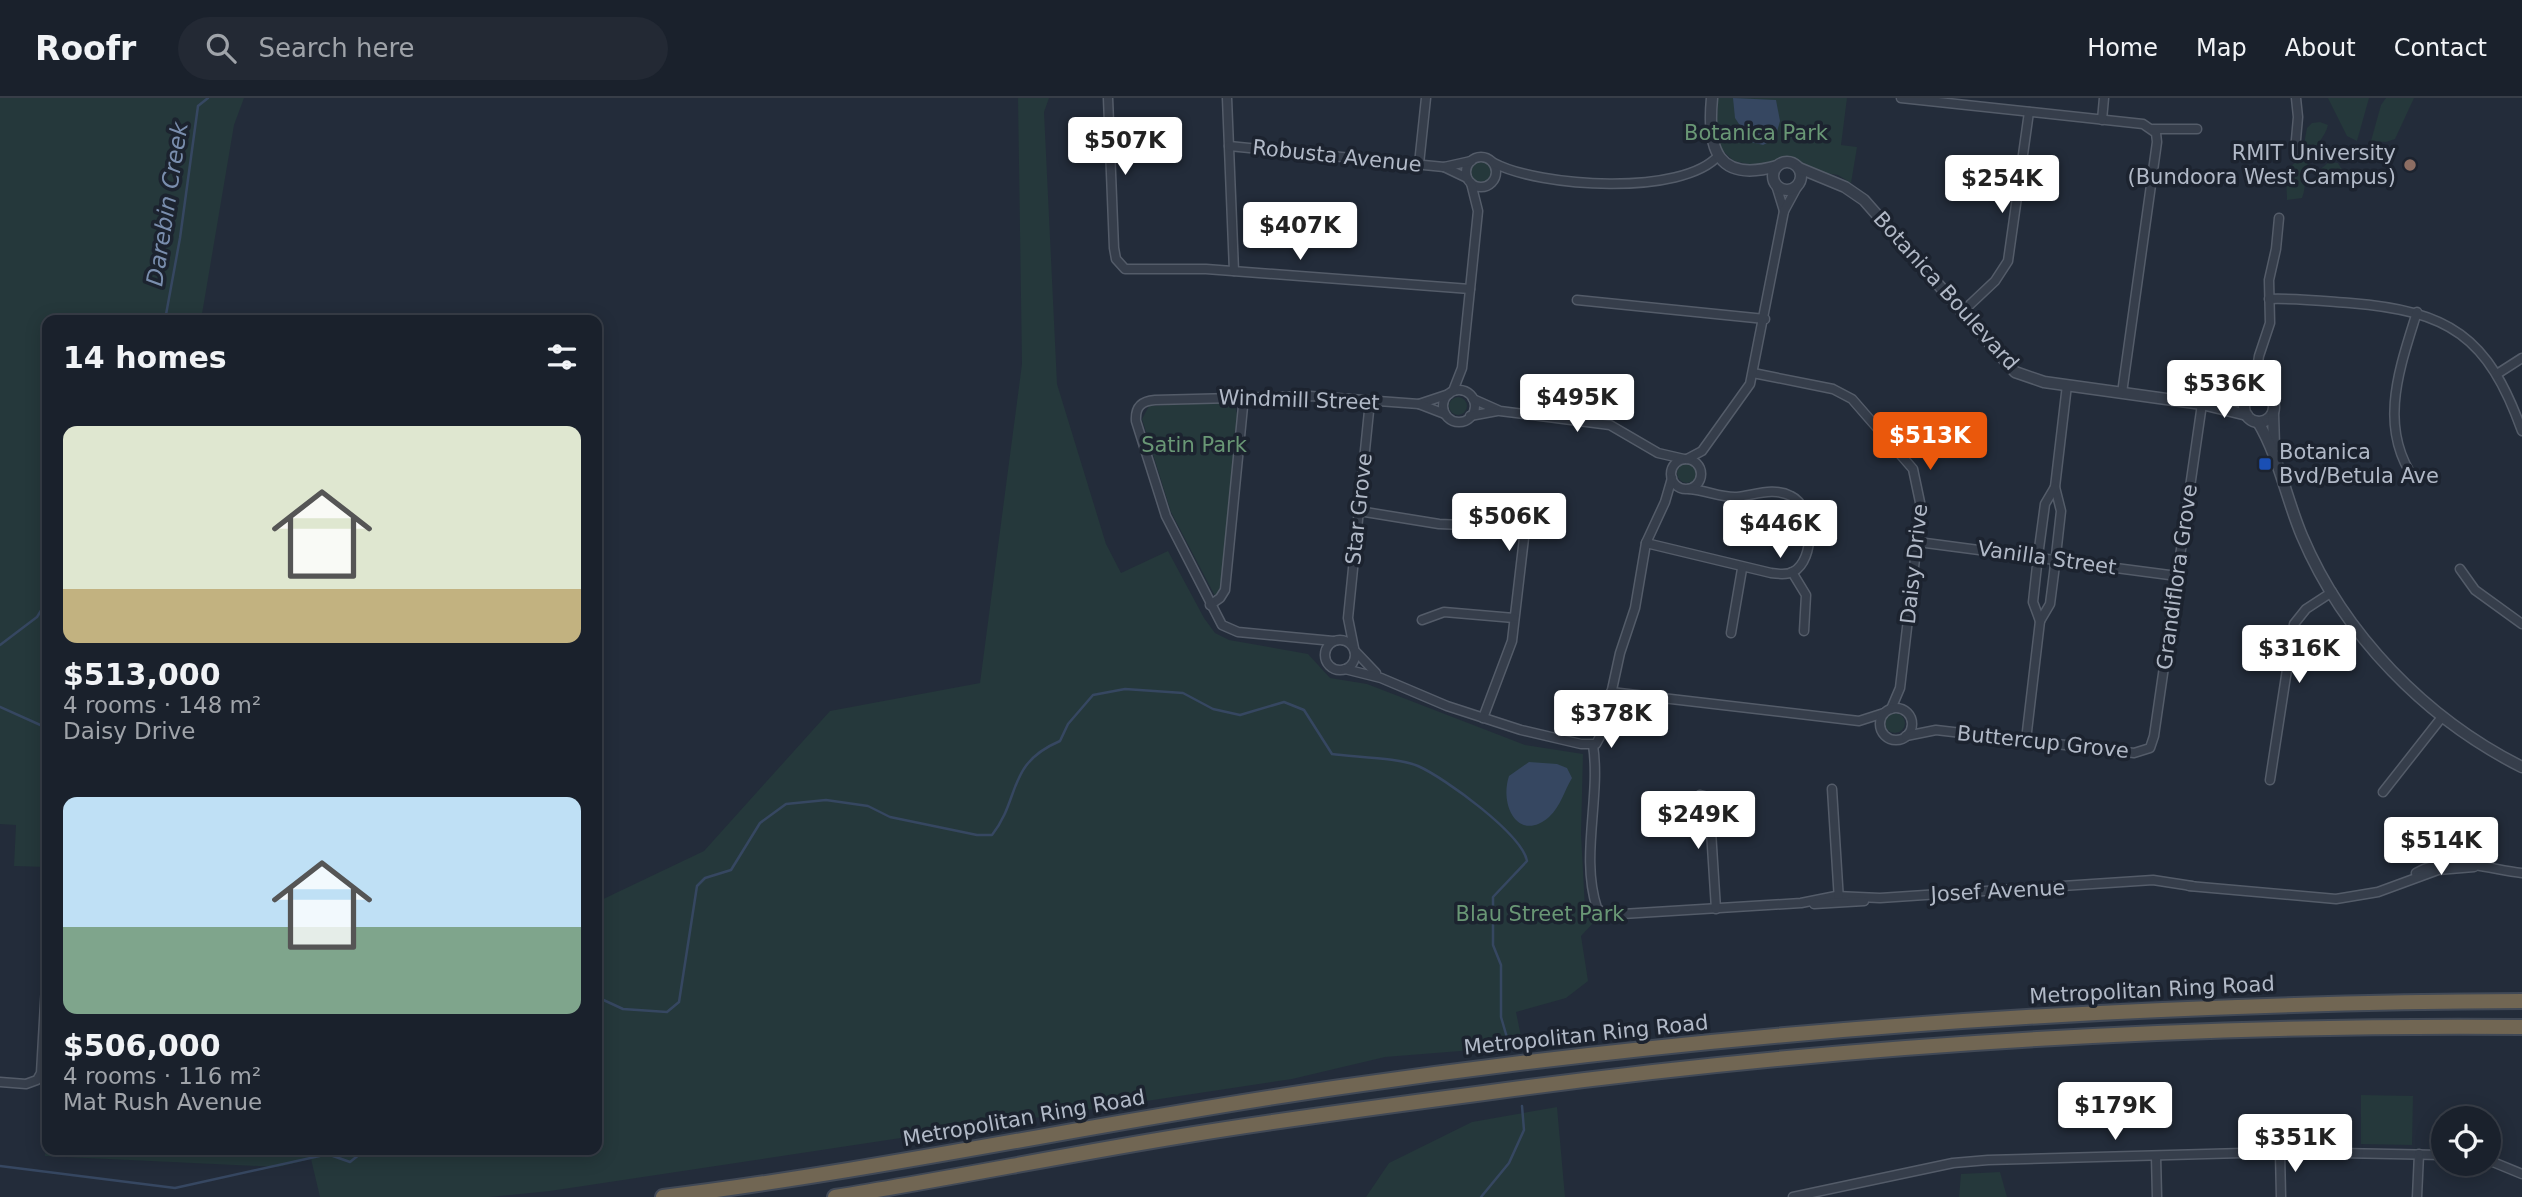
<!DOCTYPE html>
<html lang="en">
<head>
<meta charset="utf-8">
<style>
	:root { --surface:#1a212c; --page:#232934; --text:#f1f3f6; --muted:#9fa3a9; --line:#383e48; --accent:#ea580c }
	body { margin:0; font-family:"DejaVu Sans",sans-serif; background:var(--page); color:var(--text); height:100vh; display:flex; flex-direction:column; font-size:26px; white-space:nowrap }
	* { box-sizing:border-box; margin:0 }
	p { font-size:23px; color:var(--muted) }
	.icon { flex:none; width:38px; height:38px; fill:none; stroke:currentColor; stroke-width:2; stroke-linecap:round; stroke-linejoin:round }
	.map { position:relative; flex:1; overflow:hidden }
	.sheet { position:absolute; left:42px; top:217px; width:560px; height:840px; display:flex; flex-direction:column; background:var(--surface); border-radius:14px; box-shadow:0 4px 18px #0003,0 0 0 2px var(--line) }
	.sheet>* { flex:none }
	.fabs { position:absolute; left:2431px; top:1008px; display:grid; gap:14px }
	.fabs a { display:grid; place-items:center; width:70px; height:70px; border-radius:50%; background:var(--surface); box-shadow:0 4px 18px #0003,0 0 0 2px var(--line); font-size:35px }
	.price { position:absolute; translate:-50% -60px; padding:0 16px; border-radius:7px; background:#fff; color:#222; font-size:23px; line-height:46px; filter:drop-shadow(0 2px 4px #0008) }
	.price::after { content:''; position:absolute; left:50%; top:42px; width:21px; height:16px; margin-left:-10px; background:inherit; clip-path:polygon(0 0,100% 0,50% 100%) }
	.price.current { background:var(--accent); color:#fff }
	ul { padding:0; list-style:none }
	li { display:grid; align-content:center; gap:14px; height:371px; padding:0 21px }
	li span { display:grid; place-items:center; height:217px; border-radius:14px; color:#555 }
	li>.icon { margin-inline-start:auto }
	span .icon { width:126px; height:126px; fill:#fffc; stroke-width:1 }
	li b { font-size:30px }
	h2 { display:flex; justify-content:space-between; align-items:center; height:84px; padding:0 21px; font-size:30px }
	header { display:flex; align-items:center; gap:42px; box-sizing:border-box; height:98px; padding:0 35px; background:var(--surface); border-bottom:2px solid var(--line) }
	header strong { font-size:33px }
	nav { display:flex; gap:38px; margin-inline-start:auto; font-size:24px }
	.search { width:490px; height:63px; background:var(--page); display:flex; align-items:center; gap:18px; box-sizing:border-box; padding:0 24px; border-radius:38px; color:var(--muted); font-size:26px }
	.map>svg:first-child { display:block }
</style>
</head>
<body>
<header>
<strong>Roofr</strong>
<div class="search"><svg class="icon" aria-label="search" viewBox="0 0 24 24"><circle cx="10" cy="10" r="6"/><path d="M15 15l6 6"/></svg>Search here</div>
<nav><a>Home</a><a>Map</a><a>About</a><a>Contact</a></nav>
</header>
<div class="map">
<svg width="2522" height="1099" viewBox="0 0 2522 1099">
	<rect width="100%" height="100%" fill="#232c3a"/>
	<!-- green -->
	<g fill="#25383b">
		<path d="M 0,0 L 244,0 L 234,27 L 201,222 L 47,222 L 47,769 L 14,768 L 16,727 L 0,726 Z"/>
		<path d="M 1018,0 L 1049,0 L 1044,14 L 1057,286 L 1106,446 L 1121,475 L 1168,453 L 1204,520 L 1215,535 L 1229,542 L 1308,556 L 1330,580 L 1367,586 L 1525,647 L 1583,656 L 1581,736 L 1585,811 L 1594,824 L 1581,838 L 1588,883 L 1566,900 L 1516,914 L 1523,948 L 1385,959 L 1292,981 L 550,1093 L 489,1099 L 320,1099 L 311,1061 L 278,1069 L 45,1058 L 47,1015 L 47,1052 L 597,1052 L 597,804 L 704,753 L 830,613 L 980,585 L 1022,266 Z"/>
		<path d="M 1718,0 L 1847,0 L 1841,47 L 1857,49 L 1851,85 L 1838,77 L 1813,73 L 1793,62 L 1782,61 L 1758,68 L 1734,63 L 1722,52 L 1716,39 Z"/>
		<path d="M 2328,0 L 2369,0 L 2357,43 L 2347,38 Z"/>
		<path d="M 2386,0 L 2414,0 L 2395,41 L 2386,44 L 2371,43 L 2381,7 Z"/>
		<path d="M 2320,24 L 2328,27 C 2325,40 2314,48 2309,61 C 2304,74 2307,87 2302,100 L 2287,102 C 2287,86 2282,67 2301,63 L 2307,30 L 2312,25 Z"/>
		<path d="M 2329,64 L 2338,65 L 2344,75 L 2327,88 L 2321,88 L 2316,81 L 2317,74 Z"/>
		<circle cx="1481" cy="74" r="10"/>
		<circle cx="1458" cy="308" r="9"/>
		<path d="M 1226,304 L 1235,308 L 1238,320 L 1220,493 L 1215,498 L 1171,414 L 1142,321 L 1149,308 Z"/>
		<circle cx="1687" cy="375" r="10"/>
		<circle cx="1895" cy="625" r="10"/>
		<path d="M 2361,997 L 2413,998 L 2412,1047 L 2361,1046 Z"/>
		<path d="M 1557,1009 L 1565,1099 L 1366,1099 L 1389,1065 L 1472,1024 Z"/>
		<path d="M 2000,1074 L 2007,1099 L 1959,1099 L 1961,1076 Z"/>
	</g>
	<!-- water -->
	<g fill="#364761">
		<path d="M 1733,0 L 1776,2 L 1780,23 L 1775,41 L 1763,47 L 1751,44 L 1735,20 Z"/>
		<path d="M 1529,664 L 1557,666 L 1567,670 L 1572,680 C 1564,693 1561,708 1549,719 C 1519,745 1499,708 1509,678 Z"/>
	</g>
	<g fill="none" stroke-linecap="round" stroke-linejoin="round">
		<!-- stream -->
		<g stroke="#364761" stroke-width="2.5">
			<path d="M 165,222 L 180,140 L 198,8 L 208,0"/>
			<path d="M 0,547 L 37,519 L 47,503"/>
			<path d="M 0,609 L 47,630"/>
			<path d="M 597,899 L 623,911 L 667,914 L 679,904 L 697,788 L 705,780 L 731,772 L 760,725 L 786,706 L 826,702 L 868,708 L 890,719 L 977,737 L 992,737 C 1021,700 1006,666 1060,643 L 1068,626 L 1093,597 L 1125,591 L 1183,595 L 1213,611 L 1240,617 L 1284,604 L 1304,612 L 1332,656 C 1353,659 1401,660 1418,668 C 1445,680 1522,736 1527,763 L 1493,799 L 1493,847 L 1501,867 L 1501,919 L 1508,943 L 1515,951"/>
			<path d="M 316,1052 L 350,1064 L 365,1052"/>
			<path d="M 0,1068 L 175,1090 L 324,1057"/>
			<path d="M 1481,1099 L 1509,1065 L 1524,1032 L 1522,1008"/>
		</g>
		<defs>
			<g id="minor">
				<path d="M 1108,0 L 1114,150 L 1116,161 L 1125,171 L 1206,171 L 1470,191"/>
				<path d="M 1227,0 L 1234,173"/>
				<path d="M 1901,0 L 2143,26 L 2156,35 L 2157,44 L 2122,295"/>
				<path d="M 2102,22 L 2104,0"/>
				<path d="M 2153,31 L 2197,31"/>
				<path d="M 1229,48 L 1444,69 L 1467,80"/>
				<path d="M 2295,53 L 2298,19 L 2296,0"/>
				<circle cx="1481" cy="74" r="15"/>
				<path d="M 1494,65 C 1539,89 1683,99 1719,57"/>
				<path d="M 1419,66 L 1426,0"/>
				<path d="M 1444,69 L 1471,63"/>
				<path d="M 1776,87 L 1784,113"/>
				<path d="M 2269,201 C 2296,200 2323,203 2350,205 C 2449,213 2488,238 2522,333"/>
				<path d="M 1577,202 L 1765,221"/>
				<path d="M 1961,215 L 1995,183 L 2008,163 L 2029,14"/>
				<path d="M 1753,275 L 1833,291 L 1852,301 L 1913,371 L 1921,409 L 1900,590 L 1891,611"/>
				<path d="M 2258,275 L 2265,295"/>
				<path d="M 2497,276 L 2522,260"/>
				<circle cx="1459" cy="308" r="16"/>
				<path d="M 1453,293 L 1462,270 L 1478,113 L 1471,85"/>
				<path d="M 2253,296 L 2259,258 L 2270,225 L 2269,182 L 2276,151 L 2279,120"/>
				<path d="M 1473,301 L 1500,313 L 1610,327 L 1658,355 L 1684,361"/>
				<path d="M 1419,306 L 1449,296"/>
				<path d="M 1470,318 L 1497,313"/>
				<circle cx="1686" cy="376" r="15"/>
				<path d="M 1687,361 L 1702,353 L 1750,286 L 1784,113 L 1797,89"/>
				<path d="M 2415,382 C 2377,329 2400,269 2417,214"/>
				<path d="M 1359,413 L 1439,426 L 1511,429 L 1524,440 L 1512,543 L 1483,620"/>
				<path d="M 1918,444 L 2177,478"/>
				<path d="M 1646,445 L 1771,475 C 1778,476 1787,477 1793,474 C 1816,461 1814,409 1791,398 C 1774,389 1755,397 1737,399 C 1721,400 1706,392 1689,391"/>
				<path d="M 2460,471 L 2475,492 L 2522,526"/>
				<path d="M 1792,474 L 1806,497 L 1804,533"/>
				<path d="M 1210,507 L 1220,500 L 1225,492 L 1244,298"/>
				<path d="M 1422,522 L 1444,514 L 1514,520"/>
				<path d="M 2040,523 L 2050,506 L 2054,475 L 2061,413 L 2055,389 L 2067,287"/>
				<path d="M 1731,535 L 1742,471"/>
				<circle cx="1340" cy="557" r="15"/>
				<path d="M 1333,543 L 1238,534 L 1222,527 L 1166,418 L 1136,323 C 1135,308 1142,303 1155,302 L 1310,298 L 1419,306 L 1445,316"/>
				<path d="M 1354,550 L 1348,520 L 1370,303"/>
				<path d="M 1355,553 L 1376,575"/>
				<path d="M 1345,571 L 1381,580 L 1447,608 L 1521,632 L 1581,646 L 1596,646 L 1603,633 L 1620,555 L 1635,510 L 1646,445 L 1665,404 L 1672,380"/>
				<path d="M 1611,594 L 1859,623 L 1884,615"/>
				<circle cx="1896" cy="626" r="16"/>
				<path d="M 1906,638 L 1936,632 L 2134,655 L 2150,650 L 2154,638 L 2202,306"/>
				<path d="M 2026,642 L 2040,523 L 2033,504 L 2038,458 L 2045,406 L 2055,389"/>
				<path d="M 1593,647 C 1601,700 1580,758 1597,810 L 1606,817 L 1801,805 L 1836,798 L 1880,800 L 2153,782 L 2192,788"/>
				<path d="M 2270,682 L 2294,526 L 2306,511 L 2332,494"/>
				<path d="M 1832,691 L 1839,803"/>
				<path d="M 2383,694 L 2442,619"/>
				<path d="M 1700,697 L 1733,705"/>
				<path d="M 1715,703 L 1710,717 L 1716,811"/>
				<path d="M 2416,775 C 2448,756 2487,771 2522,775"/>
				<path d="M 2189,788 L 2336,801 L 2378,794 L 2438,772 L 2474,769"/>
				<path d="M 1814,806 L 1864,803"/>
				<path d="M 0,984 L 26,986 L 37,982 L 41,975 L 47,870"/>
				<path d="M 2280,1054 L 2281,1099"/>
				<path d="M 2156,1058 L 2157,1099"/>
				<path d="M 2488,1062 L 2522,1076"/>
				<path d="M 1793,1099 L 1953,1065 L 1988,1062 L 2280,1054 L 2443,1057"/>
				<path d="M 2417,1099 L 2419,1056"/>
			</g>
			<g id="tertiary">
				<path d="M 1712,0 C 1707,51 1717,85 1777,68"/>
				<circle cx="1787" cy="78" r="14"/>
				<path d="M 1799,70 L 1845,89 L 1864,102 L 2015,274 L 2044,284 L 2202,306 L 2247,317"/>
				<circle cx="2259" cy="309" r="15"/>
				<path d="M 2273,315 L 2274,349"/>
				<path d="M 2258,324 C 2279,359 2286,400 2302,438 C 2344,537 2426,621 2522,669"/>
			</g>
			<g id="motorway">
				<path d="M 663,1099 C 890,1071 1115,1021 1341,989 C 1732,932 2127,905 2522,903"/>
				<path d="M 835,1099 C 953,1080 1070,1056 1188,1037 C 1286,1021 1385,1008 1484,995 C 1827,948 2176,926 2522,929"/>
			</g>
		</defs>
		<!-- minor casing -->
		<use href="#minor" stroke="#545c69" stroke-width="11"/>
		<!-- tertiary casing -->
		<use href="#tertiary" stroke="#545c69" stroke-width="13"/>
		<!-- motorway casing -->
		<use href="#motorway" stroke="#414956" stroke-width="18"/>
		<!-- minor -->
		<use href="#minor" stroke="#363e4b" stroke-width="8"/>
		<!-- tertiary -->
		<use href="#tertiary" stroke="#363e4b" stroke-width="10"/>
		<!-- motorway -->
		<use href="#motorway" stroke="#716653" stroke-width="14"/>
	</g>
	<!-- markers -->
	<circle fill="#8d6e63" stroke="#1c232f" stroke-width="2.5" cx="2410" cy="67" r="7"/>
	<rect fill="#1a4fb4" stroke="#1c232f" stroke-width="2.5" x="2258" y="359" width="14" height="14" rx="3.5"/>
	<g text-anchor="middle" stroke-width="7" stroke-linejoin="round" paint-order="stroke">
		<!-- park labels -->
		<g font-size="21" fill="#699775" stroke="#1c232f">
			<text x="1756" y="42">Botanica Park</text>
			<text x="1194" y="354">Satin Park</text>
			<text x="1540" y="823">Blau Street Park</text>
		</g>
		<!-- poi labels -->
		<g font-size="21" fill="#b1b9c7" stroke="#1c232f" text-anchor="end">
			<text x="2396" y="62">RMIT University<tspan x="2396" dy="24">(Bundoora West Campus)</tspan></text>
			<text x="2279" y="361" text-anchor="start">Botanica<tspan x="2279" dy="24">Bvd/Betula Ave</tspan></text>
		</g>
		<!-- street labels -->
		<g font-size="21" fill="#b1b9c7" stroke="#1c232f">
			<text transform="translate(1337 58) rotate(6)" y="7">Robusta Avenue</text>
			<text transform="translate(1946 193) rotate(48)" y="7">Botanica Boulevard</text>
			<text transform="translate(1299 302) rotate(2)" y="7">Windmill Street</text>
			<text transform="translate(1359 411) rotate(-84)" y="7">Star Grove</text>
			<text transform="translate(2047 460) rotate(8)" y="7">Vanilla Street</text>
			<text transform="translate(1914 466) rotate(-84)" y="7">Daisy Drive</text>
			<text transform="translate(2177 479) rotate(-82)" y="7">Grandiflora Grove</text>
			<text transform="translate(2043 644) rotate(6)" y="7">Buttercup Grove</text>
			<text transform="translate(1998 793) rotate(-3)" y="7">Josef Avenue</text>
			<text transform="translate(2152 892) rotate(-3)" y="7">Metropolitan Ring Road</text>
			<text transform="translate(1586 937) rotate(-6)" y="7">Metropolitan Ring Road</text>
			<text transform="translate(1024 1020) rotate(-10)" y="7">Metropolitan Ring Road</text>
		</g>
		<!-- water labels -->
		<g font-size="23" font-style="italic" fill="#7a8eae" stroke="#1c232f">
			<text transform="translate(167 106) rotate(-81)" y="8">Darebin Creek</text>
		</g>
	</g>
</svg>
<div class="fabs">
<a><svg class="icon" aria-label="locate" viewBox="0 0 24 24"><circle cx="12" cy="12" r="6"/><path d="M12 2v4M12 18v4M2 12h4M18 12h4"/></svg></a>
</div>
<b class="price" style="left:1125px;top:79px">$507K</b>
<b class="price" style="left:2002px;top:117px">$254K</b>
<b class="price" style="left:1300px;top:164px">$407K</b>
<b class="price" style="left:2224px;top:322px">$536K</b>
<b class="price" style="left:1577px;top:336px">$495K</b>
<b class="price current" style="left:1930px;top:374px">$513K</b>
<b class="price" style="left:1509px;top:455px">$506K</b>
<b class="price" style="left:1780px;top:462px">$446K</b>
<b class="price" style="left:2299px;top:587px">$316K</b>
<b class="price" style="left:1611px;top:652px">$378K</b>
<b class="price" style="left:1698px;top:753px">$249K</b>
<b class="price" style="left:2441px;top:779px">$514K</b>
<b class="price" style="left:2115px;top:1044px">$179K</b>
<b class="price" style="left:2295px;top:1076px">$351K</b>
<section class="sheet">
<h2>14 homes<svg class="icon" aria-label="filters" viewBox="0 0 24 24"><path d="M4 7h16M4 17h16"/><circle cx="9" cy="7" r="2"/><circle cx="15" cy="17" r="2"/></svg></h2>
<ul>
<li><span style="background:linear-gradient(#dfe7d0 75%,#c2b280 0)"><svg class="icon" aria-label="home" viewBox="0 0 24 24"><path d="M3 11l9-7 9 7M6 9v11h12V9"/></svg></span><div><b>$513,000</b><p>4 rooms · 148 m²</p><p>Daisy Drive</p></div></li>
<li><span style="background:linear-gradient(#bfe0f5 60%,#7fa58c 0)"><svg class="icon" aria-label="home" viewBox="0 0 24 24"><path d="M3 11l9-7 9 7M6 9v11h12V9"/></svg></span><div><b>$506,000</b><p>4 rooms · 116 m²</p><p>Mat Rush Avenue</p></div></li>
</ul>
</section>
</div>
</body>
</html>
